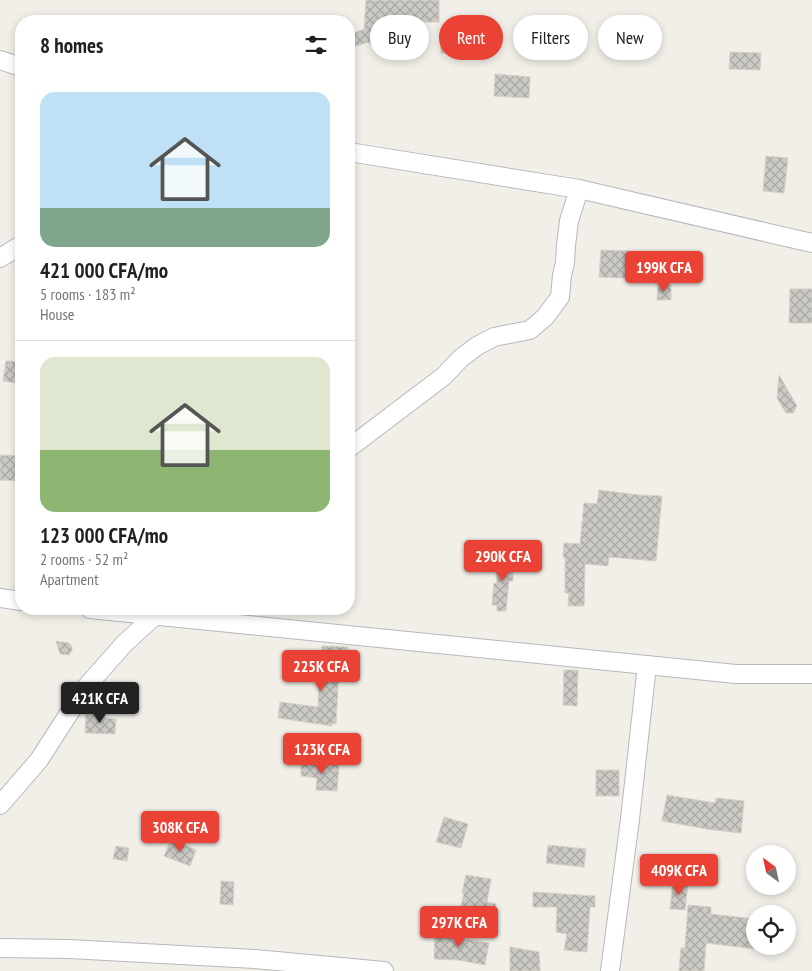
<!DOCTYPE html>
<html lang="en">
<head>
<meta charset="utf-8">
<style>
	:root { --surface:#fff; --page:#f6f6f6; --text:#202124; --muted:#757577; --line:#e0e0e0; --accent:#ea4335 }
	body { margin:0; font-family:"PT Sans Narrow",sans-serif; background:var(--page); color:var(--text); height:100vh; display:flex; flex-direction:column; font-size:19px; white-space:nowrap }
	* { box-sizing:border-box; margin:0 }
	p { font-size:16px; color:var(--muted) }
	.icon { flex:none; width:28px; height:28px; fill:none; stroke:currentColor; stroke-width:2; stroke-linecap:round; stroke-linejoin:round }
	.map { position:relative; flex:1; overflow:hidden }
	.panel { position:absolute; left:15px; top:15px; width:340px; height:600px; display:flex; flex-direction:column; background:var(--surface); border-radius:20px; box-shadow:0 2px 8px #0003 }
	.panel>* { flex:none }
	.hud { position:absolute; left:370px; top:15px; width:366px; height:45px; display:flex; gap:10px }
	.needle { width:32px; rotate:327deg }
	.tools { position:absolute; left:746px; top:845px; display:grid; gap:10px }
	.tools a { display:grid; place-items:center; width:50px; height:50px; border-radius:50%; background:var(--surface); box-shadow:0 2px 8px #0003; font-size:25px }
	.price { position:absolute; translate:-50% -42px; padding:0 11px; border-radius:5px; background:var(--accent); color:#fff; font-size:16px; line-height:32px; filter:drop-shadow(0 1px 2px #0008) }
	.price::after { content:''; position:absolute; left:50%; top:30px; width:15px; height:11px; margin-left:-8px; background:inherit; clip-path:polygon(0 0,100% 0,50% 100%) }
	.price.selected { background:#222; color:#fff }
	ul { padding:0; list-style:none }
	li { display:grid; align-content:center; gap:10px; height:265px; padding:0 25px }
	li+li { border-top:1px solid var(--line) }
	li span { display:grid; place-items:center; height:155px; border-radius:15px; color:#555 }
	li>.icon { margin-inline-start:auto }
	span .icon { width:90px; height:90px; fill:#fffc; stroke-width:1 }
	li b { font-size:21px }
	h2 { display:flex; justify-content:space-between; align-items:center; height:60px; padding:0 25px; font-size:21px }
	.pill { padding:0 18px; border-radius:22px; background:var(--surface); box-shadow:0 2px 8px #0003; font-size:18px; line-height:45px }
	.pill.selected { background:var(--accent); color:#fff }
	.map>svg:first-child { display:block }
</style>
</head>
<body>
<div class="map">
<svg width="812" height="971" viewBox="0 0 812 971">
	<defs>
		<pattern id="building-cross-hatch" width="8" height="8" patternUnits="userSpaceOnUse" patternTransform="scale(1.25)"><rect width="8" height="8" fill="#cccac5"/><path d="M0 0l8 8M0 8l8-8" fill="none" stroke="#a9a8a4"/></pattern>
	</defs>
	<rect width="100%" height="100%" fill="#f1efe8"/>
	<!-- building -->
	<g fill="url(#building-cross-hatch)" stroke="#d6d1c6">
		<path d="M 366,0 L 439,0 L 439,22 L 378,22 L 382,39 L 382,50 L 367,42 L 358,46 L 349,44 L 349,35 L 364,29 Z"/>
		<path d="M 459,34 L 459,53 L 441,53 L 441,35 Z"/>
		<path d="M 730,52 L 761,53 L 760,70 L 729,69 Z"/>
		<path d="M 495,74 L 530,77 L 529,98 L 494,96 Z"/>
		<path d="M 766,156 L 788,158 L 784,193 L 763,191 Z"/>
		<path d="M 601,250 L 628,251 L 626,278 L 599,277 Z"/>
		<path d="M 658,285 L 671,285 L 671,300 L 657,300 Z"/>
		<path d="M 790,289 L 812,289 L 812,323 L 789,323 Z"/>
		<path d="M 6,361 L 20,362 L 18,383 L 3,381 Z"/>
		<path d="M 779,375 L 797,406 L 793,413 L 786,413 L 777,398 Z"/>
		<path d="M 0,455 L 21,456 L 21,481 L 0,480 Z"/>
		<path d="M 599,490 L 639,495 L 662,496 L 656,561 L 609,557 L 608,566 L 585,564 L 584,606 L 568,606 L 569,593 L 565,593 L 565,557 L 563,557 L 564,543 L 580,544 L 584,503 L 597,504 Z"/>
		<path d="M 513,556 L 513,581 L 509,581 L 506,611 L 497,611 L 497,605 L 492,605 L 494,583 L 497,584 L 496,557 Z"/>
		<path d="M 56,641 L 69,643 L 72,646 L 72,650 L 69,655 L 60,654 Z"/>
		<path d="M 322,646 L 348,647 L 347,668 L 339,668 L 336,724 L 332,723 L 332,726 L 278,718 L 280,702 L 318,707 L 319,683 L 321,683 Z"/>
		<path d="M 564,670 L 578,670 L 577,706 L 563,705 Z"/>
		<path d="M 86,714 L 105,714 L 105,718 L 116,719 L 115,734 L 85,733 Z"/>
		<path d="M 301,762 L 339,764 L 337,791 L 316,790 L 317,778 L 301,776 Z"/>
		<rect x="596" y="770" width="23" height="26"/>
		<path d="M 667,795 L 715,803 L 716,798 L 744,801 L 741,833 L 713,830 L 662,821 Z"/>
		<path d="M 444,817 L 468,824 L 461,848 L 436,842 Z"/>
		<path d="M 171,839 L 196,850 L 190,866 L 164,856 Z"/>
		<path d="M 548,845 L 586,849 L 584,867 L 546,863 Z"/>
		<path d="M 116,846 L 129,848 L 127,861 L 113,859 Z"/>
		<path d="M 466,875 L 491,879 L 487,902 L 496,904 L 493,918 L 460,911 L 464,893 L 462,893 Z"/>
		<path d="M 221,881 L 234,882 L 233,905 L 220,904 Z"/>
		<path d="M 673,881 L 688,883 L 685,910 L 670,909 Z"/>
		<path d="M 533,892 L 595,896 L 595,907 L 590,907 L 587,952 L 564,950 L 567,934 L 556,932 L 557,907 L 533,907 Z"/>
		<path d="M 688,905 L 711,907 L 711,914 L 755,919 L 755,949 L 706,943 L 704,971 L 679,971 L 681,948 L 685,948 Z"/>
		<path d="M 435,930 L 457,931 L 457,938 L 489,943 L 485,965 L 458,960 L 434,959 Z"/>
		<path d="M 510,947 L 539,952 L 540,971 L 510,971 Z"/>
	</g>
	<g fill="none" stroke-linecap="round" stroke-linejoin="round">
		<defs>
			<g id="minor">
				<path d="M 0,60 L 21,67"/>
				<path d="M 349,152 L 579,189 L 812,243"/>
				<path d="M 0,258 L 21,245"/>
				<path d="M 349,448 L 444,376 L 461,358 L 477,346 L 494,337 L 530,330 L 545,317 L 560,297 L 562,275 L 565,263 L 566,245 L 569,221 L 579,189"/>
				<path d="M 0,598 L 21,601"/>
				<path d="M 90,609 L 736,674 L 812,674"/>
				<path d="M 0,805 L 39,760 L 86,687 L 124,644 L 160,611"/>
				<path d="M 0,948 L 69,949 L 255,959 L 384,971"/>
				<path d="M 610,971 L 630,819 L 647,665"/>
			</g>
		</defs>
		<!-- minor casing -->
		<use href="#minor" stroke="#b5b8bc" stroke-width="20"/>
		<!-- minor -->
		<use href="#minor" stroke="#fff" stroke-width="18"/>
	</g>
</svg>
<div class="tools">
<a><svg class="needle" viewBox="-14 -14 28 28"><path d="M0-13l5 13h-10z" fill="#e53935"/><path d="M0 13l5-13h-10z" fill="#757577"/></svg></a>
<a><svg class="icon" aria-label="locate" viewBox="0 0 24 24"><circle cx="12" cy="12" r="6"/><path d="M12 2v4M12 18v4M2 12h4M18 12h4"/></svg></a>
</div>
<b class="price" style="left:664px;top:293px">199K CFA</b>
<b class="price" style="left:503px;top:582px">290K CFA</b>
<b class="price" style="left:321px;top:692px">225K CFA</b>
<b class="price selected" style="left:100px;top:724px">421K CFA</b>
<b class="price" style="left:322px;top:775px">123K CFA</b>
<b class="price" style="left:180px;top:853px">308K CFA</b>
<b class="price" style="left:679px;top:896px">409K CFA</b>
<b class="price" style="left:459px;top:948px">297K CFA</b>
<div class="hud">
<a class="pill">Buy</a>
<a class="pill selected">Rent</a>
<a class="pill">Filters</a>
<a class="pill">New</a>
</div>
<section class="panel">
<h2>8 homes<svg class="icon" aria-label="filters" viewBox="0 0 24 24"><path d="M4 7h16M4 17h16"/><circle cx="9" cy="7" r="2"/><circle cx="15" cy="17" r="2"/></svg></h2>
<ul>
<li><span style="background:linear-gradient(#bfe0f5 75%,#7fa58c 0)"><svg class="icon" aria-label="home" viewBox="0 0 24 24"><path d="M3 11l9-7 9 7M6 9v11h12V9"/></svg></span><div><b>421 000 CFA/mo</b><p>5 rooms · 183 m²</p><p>House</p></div></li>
<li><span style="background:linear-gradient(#dfe7d0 60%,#8fb573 0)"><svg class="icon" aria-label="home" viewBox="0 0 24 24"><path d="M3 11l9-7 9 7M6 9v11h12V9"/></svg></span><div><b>123 000 CFA/mo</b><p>2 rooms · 52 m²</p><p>Apartment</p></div></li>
</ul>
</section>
</div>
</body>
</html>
